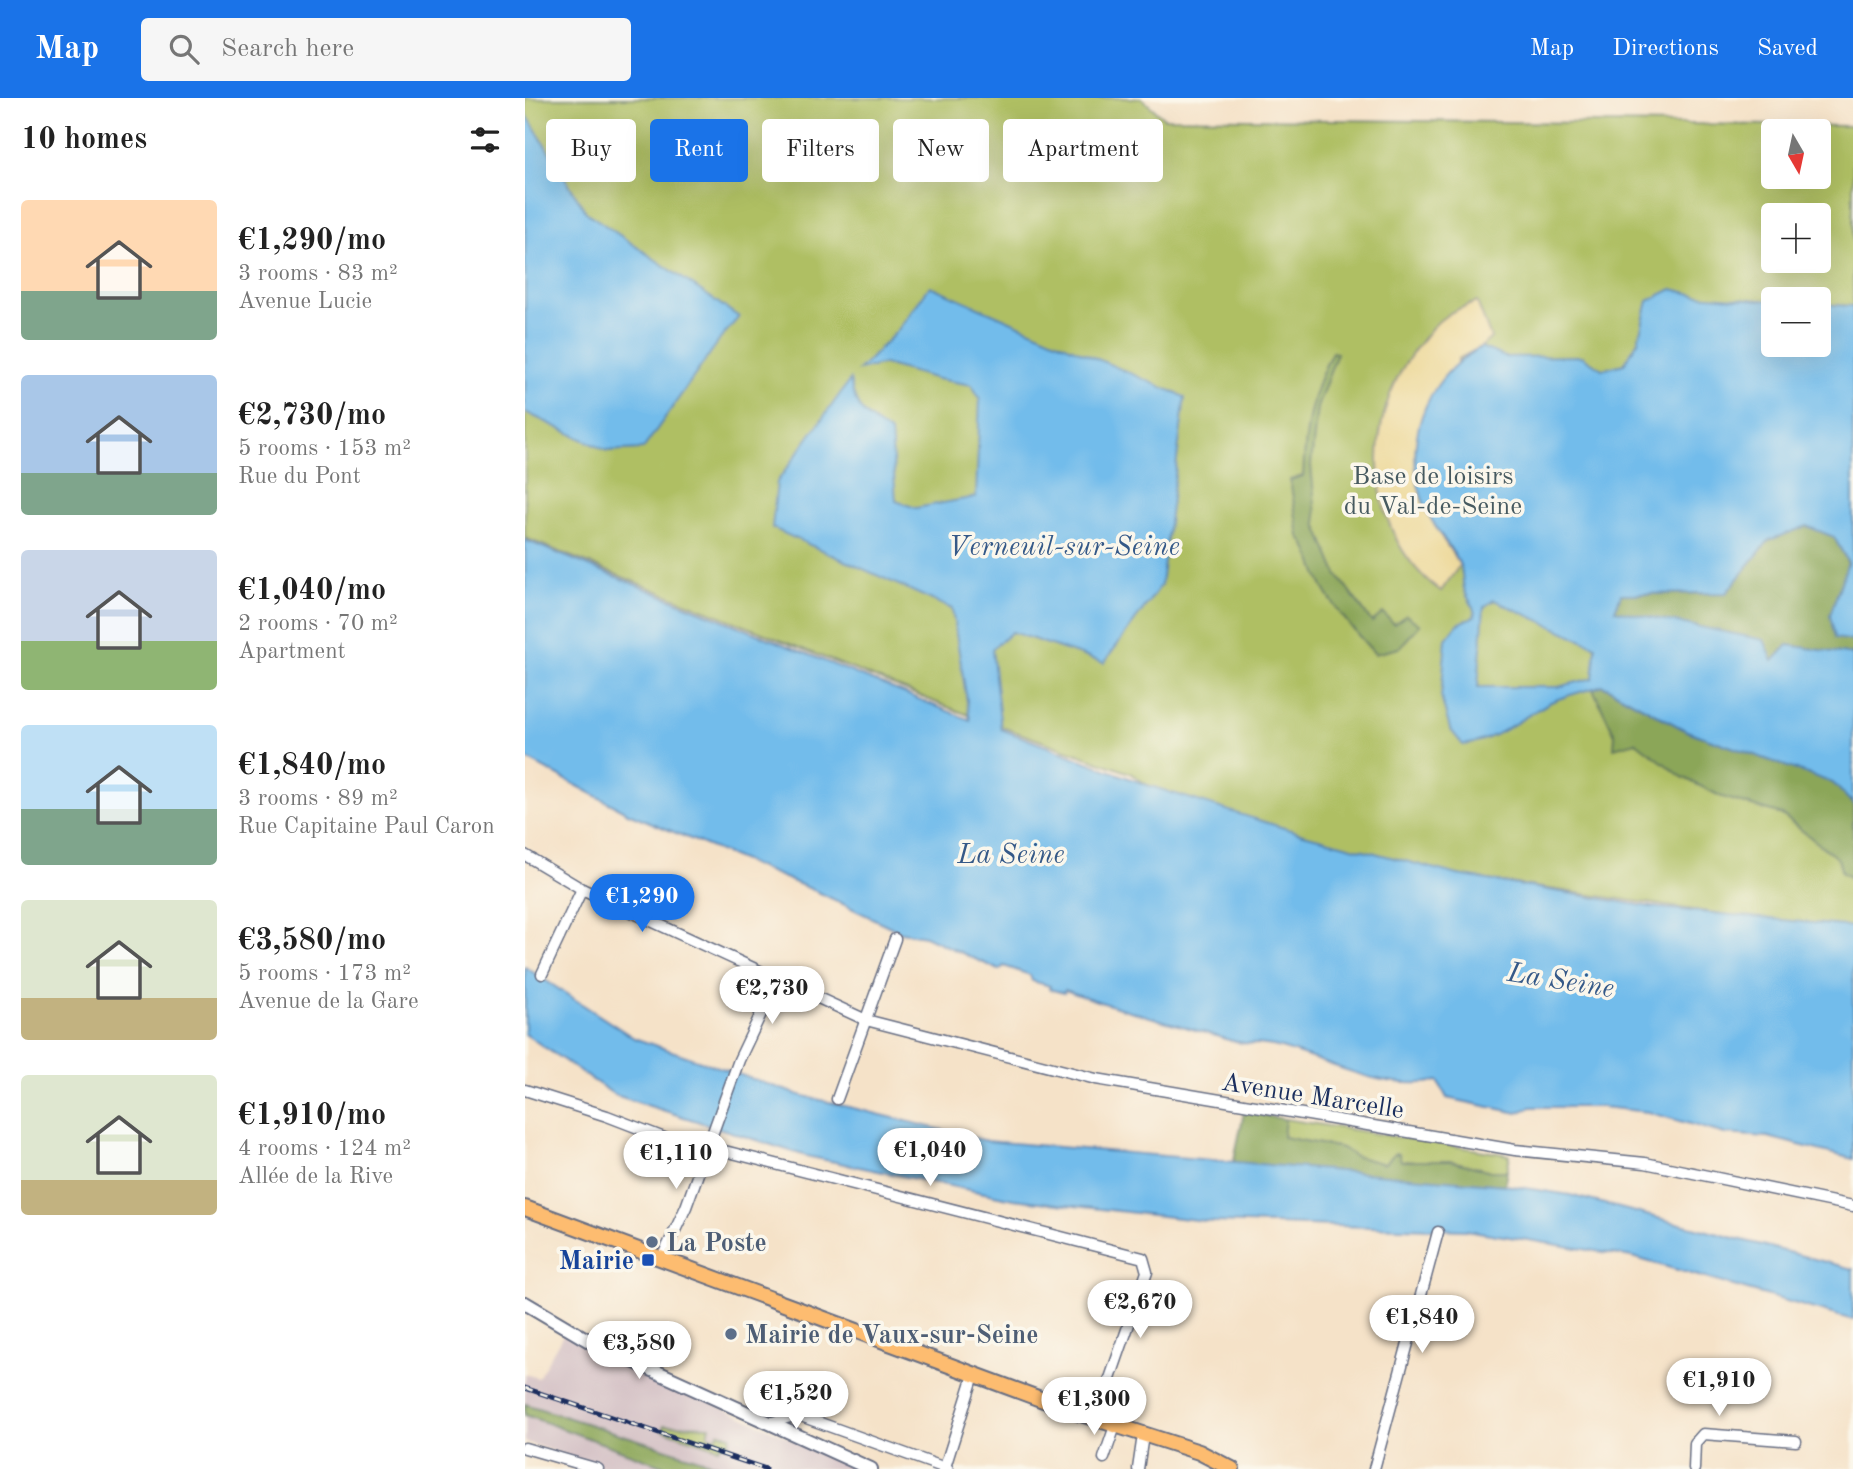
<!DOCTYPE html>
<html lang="en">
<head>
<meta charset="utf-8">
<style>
	:root { --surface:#fff; --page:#f6f6f6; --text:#222; --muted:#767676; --accent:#1a73e8 }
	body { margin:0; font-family:"Old Standard TT",serif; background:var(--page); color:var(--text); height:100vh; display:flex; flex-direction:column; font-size:26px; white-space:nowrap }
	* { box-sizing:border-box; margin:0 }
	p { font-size:23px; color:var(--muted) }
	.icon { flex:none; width:38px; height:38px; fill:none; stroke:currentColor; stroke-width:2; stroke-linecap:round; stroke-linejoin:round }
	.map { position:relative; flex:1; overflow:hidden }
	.panel { display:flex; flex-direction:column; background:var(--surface); width:525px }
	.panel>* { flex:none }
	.hud { position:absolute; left:21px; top:21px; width:665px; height:63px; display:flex; gap:14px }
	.needle { width:46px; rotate:171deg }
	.controls { position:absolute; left:1236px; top:21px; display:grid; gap:14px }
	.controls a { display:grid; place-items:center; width:70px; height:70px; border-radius:7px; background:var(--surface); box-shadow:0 7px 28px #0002; font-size:35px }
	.price { position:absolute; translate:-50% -60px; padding:0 16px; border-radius:24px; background:#fff; color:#222; font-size:23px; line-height:46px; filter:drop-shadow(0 2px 4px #0008) }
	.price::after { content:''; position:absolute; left:50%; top:42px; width:21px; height:16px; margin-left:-10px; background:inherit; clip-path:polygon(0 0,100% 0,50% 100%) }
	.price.on { background:var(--accent); color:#fff }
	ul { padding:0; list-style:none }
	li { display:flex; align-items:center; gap:21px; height:175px; padding:0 21px }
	li span { display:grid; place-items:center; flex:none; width:196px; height:140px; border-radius:7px; color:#555 }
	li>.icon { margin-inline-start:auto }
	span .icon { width:84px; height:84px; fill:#fffc; stroke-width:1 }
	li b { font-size:30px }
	h2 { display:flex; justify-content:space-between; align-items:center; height:84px; padding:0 21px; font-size:30px }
	.chip { padding:0 24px; border-radius:7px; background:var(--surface); box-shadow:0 7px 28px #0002; font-size:24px; line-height:63px }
	.chip.on { background:var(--accent); color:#fff }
	header { display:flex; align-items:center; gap:42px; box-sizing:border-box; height:98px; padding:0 35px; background:var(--accent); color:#fff }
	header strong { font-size:33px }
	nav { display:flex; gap:38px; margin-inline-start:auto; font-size:24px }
	.search { width:490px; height:63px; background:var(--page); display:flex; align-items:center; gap:18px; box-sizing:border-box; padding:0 24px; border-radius:7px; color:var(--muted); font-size:26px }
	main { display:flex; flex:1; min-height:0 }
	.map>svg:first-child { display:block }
</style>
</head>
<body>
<header>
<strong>Map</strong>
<div class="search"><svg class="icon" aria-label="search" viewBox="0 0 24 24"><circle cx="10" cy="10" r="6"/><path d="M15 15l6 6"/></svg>Search here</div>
<nav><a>Map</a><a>Directions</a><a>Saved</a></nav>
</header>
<main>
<section class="panel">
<h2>10 homes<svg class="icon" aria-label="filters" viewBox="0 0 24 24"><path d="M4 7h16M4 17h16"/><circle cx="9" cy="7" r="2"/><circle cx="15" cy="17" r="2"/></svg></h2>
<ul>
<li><span style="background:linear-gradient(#ffd9b3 65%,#7fa58c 0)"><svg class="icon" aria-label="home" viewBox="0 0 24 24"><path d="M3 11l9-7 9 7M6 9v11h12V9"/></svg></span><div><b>€1,290/mo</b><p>3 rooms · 83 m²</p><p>Avenue Lucie</p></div></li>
<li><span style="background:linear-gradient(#a9c7e8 70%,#7fa58c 0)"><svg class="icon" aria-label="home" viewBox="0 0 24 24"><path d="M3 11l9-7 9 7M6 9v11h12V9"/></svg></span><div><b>€2,730/mo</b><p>5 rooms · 153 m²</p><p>Rue du Pont</p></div></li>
<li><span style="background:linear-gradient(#c9d6e8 65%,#8fb573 0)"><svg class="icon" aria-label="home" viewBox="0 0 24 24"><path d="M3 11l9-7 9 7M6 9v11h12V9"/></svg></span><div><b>€1,040/mo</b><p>2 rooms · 70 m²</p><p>Apartment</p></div></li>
<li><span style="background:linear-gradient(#bfe0f5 60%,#7fa58c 0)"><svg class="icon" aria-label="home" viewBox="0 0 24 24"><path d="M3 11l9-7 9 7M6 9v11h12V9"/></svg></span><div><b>€1,840/mo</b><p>3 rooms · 89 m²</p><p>Rue Capitaine Paul Caron</p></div></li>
<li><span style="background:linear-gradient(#dfe7d0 70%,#c2b280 0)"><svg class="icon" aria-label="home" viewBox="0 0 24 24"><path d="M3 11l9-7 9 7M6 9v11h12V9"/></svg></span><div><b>€3,580/mo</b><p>5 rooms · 173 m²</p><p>Avenue de la Gare</p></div></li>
<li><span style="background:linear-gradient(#dfe7d0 75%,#c2b280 0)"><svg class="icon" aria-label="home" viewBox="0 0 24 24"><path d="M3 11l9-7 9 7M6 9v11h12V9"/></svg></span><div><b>€1,910/mo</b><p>4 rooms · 124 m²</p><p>Allée de la Rive</p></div></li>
</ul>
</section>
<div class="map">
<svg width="1328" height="1371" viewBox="0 0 1328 1371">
	<rect width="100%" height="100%" fill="#fbf7ec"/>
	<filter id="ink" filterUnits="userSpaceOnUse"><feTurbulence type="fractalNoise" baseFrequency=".0143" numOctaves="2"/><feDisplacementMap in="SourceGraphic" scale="14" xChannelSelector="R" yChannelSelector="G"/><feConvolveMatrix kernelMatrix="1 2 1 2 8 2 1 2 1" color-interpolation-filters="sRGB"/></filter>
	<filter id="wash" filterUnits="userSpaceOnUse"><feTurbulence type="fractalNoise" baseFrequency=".00686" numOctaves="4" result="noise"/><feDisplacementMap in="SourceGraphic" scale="28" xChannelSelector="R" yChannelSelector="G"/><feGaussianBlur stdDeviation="1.57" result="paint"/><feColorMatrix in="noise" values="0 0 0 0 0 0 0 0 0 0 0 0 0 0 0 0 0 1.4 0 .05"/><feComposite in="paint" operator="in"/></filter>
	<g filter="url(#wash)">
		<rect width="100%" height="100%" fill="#f5e2c8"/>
		<!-- industrial -->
		<path fill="#d2bec3" d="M 38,1237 L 276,1345 L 329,1371 L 84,1371 L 0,1344 L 0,1276 L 13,1280 Z"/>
		<!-- green -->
		<g fill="#afbf63" stroke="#657760" stroke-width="2" fill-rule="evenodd">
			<path d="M 0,0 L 616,0 L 639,20 L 1328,28 L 1328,835 L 874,769 L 622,687 L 605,675 L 430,612 L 0,440 ZM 1248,33 L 1293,33 L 1293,79 L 1248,79 ZM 1248,117 L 1293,117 L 1293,163 L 1248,163 ZM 1248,201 L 1293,201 L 1293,247 L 1248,247 Z"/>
			<path d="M 760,1021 L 985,1057 L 982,1073 L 966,1073 L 926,1063 L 859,1066 L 829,1058 L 817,1050 L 757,1039 Z"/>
			<path d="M 140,1327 L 185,1328 L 183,1337 L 191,1340 L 193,1334 L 206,1338 L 202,1348 L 196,1346 L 194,1350 L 138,1332 Z"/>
		</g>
		<!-- forest -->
		<g fill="#8ba659" stroke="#536a5c" stroke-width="2">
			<path d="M 807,254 L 812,255 L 792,310 L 786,367 L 792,428 L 812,476 L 847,524 L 858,515 L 869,526 L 881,517 L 895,527 L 874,550 L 850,556 C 831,535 812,514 798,489 C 789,472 787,453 774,438 L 765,382 L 778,378 C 780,332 785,296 807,254 Z"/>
			<path d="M 1282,428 L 1309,439 L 1323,465 L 1305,517 L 1310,539 L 1328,543 L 1328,557 L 1263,547 L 1248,563 L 1089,513 L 1096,496 L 1201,495 L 1244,442 Z"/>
			<path d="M 1077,587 L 1162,633 L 1309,685 L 1328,706 L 1328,781 L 1317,775 L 1313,761 L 1257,717 L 1197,699 L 1157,679 L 1111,644 L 1089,650 L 1090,637 L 1068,591 Z"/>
			<path d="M 719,1014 L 760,1021 L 758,1039 L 817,1050 L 829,1058 L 859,1066 L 870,1055 L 874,1056 L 876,1063 L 926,1063 L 966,1073 L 982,1073 L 980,1087 L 708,1066 Z"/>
			<path d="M 0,1306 L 193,1367 L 192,1371 L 147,1371 L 0,1317 Z"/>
		</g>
		<!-- sand -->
		<path fill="#eeda9e" stroke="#84847e" stroke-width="2" d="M 952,204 L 966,240 L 956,249 L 933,261 L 917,440 L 935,467 L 916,493 C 840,439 835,324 889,253 C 899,240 908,226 922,217 C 930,211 942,208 952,204 Z"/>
		<!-- water -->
		<g fill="#72bceb" stroke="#4676a4" stroke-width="2" fill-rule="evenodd">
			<path d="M 0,14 L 61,114 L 214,219 L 196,240 L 118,351 L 82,353 L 0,314 Z"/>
			<path d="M 405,188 L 660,299 L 636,487 L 579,565 L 487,534 L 467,551 L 476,631 L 622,687 L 775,735 L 933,777 L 1126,809 L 1328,829 L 1328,1061 L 1243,1039 L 1200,1036 L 1123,1014 L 1077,1009 L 1006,1009 L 993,1015 L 922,1000 L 913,983 C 857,994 804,963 752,949 C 736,945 719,947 704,942 C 650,925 594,912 540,892 L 539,895 L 524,891 L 525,888 L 507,883 L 505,877 L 479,868 L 474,872 L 400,838 L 376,834 L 293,794 L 103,715 L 0,660 L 0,442 L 445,622 L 427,511 L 247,430 L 252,384 L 325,282 C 331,314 340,318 366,335 L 371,403 L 391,410 L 451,399 L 455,301 L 447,287 L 412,281 L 359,266 L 334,272 L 373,232 Z"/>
			<path d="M 1147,191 L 1172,197 L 1248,203 L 1248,247 L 1293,247 L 1293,206 L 1328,208 L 1328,543 L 1310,540 L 1305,517 L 1323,464 L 1309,439 L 1282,428 L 1244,442 L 1201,495 L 1096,496 L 1090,512 L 1239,542 L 1248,563 L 1263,547 L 1328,557 L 1328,706 L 1308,685 L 1162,633 L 1078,587 C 1061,593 1041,597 1026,604 C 997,619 971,643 938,647 L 925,631 L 916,599 L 921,541 L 933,526 L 950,518 C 949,506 944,503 940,494 C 937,485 938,475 935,467 C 926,448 910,432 901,411 C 875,350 897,280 956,249 L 980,259 L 1057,258 L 1077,271 L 1099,266 L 1113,243 L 1123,203 ZM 969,502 L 1071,548 L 1068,580 L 1033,589 L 953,589 L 959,509 Z"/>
			<path d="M 0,869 L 109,940 L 271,996 L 462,1043 L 980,1087 L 1045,1097 L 1328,1171 L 1328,1222 L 1107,1159 L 941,1132 L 689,1124 L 488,1101 L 281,1058 L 90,997 L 0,936 Z"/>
		</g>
	</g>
	<g filter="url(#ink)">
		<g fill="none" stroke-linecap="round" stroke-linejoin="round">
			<defs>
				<g id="minor">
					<path d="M 0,757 L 57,791 L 341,922 L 571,981 L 990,1052 L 1120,1065 L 1328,1108"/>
					<path d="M 17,876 L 57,791"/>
					<path d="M 0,992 L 82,1018 L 181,1056"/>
					<path d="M 312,1001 L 370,841"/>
					<path d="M 184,1049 L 618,1160 L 622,1174 L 571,1321"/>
					<path d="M 137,1160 L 161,1109 L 214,962 L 252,882"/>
					<path d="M 247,1324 L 273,1317 L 423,1371"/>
					<path d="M 0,1350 L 73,1371"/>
					<path d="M 579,1360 L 590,1328"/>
					<path d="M 420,1369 L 449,1277"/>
					<path d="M 613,1371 L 618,1337"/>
					<path d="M 849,1371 L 913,1134"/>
					<path d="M 1169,1371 L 1170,1345 L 1178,1336 L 1271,1343"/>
				</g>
				<path id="tertiary" d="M 0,1205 L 66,1244 L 346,1371"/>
				<path id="primary" d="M 0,1110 L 556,1316 L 674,1354 L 707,1371"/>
			</defs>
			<!-- minor casing -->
			<use href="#minor" stroke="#676e83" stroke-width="13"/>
			<!-- tertiary casing -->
			<use href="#tertiary" stroke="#676e83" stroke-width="16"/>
			<!-- primary casing -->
			<use href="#primary" stroke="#676e83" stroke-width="18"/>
			<!-- minor -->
			<use href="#minor" stroke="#fff" stroke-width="10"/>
			<!-- tertiary -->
			<use href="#tertiary" stroke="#fff" stroke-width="12"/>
			<!-- primary -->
			<use href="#primary" stroke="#fdbc6f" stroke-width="14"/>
			<defs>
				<path id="rail" d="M 0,1290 L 241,1371"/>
			</defs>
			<!-- rail casing -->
			<use href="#rail" stroke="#1b2f5e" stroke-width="5"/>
			<!-- rail -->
			<use href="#rail" stroke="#fbf7ec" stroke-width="2.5" stroke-dasharray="8" stroke-linecap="butt"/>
		</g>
	</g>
	<!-- markers -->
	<g fill="#5c6f8a" stroke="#fbf7ec" stroke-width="2.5">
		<circle cx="127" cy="1144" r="7"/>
		<circle cx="206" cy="1236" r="7"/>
	</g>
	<rect fill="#1a4fb4" stroke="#fbf7ec" stroke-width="2.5" x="116" y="1155" width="14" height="14" rx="3.5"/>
	<g text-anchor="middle" stroke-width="7" stroke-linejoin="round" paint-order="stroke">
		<!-- park labels -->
		<g font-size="26" fill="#475a60" stroke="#fbf7ec">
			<text x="908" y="386">Base de loisirs<tspan x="908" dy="30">du Val-de-Seine</tspan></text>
		</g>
		<!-- street labels -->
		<g font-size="26" fill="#1b2f5e" stroke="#fbf7ec">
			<text transform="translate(788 997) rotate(9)" y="9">Avenue Marcelle</text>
		</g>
		<!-- service labels -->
		<g font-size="26" font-weight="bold" fill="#4e5e75" stroke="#fbf7ec" text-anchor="start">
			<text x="141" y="1153">La Poste</text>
			<text x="220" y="1245">Mairie de Vaux-sur-Seine</text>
		</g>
		<!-- transit labels -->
		<g font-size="26" font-weight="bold" fill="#164399" stroke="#fbf7ec" text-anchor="end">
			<text x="109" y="1171">Mairie</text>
		</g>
		<!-- water labels -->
		<g font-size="28" font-style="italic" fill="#355988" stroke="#fbf7ec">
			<text x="539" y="457">Verneuil-sur-Seine</text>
			<text x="486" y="765">La Seine</text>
			<text transform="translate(1036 881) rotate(9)" y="10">La Seine</text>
		</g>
	</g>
</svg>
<div class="controls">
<a><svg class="needle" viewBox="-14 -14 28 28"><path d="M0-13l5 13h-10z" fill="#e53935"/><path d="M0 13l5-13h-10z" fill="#767676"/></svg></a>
<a>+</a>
<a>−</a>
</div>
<b class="price on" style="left:117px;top:836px">€1,290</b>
<b class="price" style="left:247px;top:928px">€2,730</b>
<b class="price" style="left:405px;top:1090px">€1,040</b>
<b class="price" style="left:151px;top:1093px">€1,110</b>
<b class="price" style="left:615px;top:1242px">€2,670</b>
<b class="price" style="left:897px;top:1257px">€1,840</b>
<b class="price" style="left:114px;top:1283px">€3,580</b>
<b class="price" style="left:1194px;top:1320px">€1,910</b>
<b class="price" style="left:271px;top:1333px">€1,520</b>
<b class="price" style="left:569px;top:1339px">€1,300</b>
<div class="hud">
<a class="chip">Buy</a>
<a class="chip on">Rent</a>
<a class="chip">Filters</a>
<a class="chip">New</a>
<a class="chip">Apartment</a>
</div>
</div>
</main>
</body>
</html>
